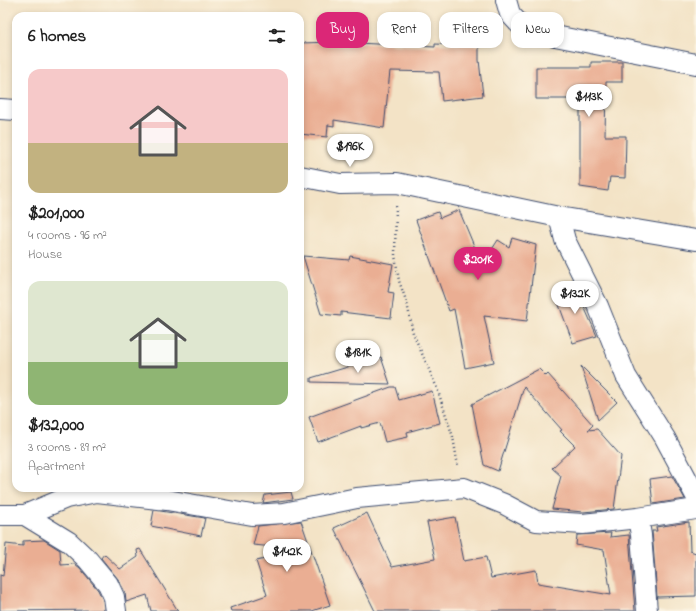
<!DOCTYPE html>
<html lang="en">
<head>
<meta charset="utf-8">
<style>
	:root { --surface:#fff; --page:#f2f2f2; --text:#222; --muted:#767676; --accent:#db2777 }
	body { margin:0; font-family:"Indie Flower",sans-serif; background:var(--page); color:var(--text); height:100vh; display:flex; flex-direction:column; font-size:15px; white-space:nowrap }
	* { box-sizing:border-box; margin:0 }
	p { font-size:13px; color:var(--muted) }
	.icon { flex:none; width:22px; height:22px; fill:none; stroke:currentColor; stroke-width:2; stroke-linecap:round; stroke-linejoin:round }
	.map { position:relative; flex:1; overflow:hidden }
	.side { position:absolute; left:12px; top:12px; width:292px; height:480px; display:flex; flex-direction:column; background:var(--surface); border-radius:12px; box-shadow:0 2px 6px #0003 }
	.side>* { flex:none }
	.banner { position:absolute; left:316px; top:12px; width:320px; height:36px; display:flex; gap:8px }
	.price { position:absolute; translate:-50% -34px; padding:0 9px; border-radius:14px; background:#fff; color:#222; font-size:13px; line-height:26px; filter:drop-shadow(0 1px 2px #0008) }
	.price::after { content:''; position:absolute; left:50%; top:24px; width:12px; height:9px; margin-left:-6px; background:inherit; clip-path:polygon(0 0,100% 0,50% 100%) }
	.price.active { background:var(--accent); color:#fff }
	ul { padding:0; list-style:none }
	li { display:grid; align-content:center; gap:8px; height:212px; padding:0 16px }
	li span { display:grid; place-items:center; height:124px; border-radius:12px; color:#555 }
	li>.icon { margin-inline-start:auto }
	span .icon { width:72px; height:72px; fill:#fffc; stroke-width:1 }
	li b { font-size:17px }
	h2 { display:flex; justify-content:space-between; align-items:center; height:48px; padding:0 16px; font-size:17px }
	.pill { padding:0 14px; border-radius:12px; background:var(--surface); box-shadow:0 2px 6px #0003; font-size:14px; line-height:36px }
	.pill.active { background:var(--accent); color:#fff }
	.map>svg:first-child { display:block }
</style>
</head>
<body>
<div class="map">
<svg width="696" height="611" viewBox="0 0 696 611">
	<rect width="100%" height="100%" fill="#fcf5e5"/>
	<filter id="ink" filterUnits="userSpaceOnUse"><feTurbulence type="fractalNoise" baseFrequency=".025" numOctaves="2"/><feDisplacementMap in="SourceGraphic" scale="8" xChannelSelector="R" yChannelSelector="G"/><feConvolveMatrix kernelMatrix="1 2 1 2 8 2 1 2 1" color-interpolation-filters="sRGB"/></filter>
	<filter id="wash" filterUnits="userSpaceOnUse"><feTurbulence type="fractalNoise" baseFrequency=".012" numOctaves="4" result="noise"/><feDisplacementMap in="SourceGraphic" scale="16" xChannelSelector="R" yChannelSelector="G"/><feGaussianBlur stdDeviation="0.9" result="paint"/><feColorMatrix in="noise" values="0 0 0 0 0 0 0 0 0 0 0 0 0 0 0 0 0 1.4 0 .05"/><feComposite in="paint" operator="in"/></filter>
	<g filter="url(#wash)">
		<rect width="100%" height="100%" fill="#f3e3c6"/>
		<g id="blocks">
			<!-- building -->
			<g fill="#eaae93">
				<path d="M 337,42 L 435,47 L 435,44 L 479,46 L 479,60 L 483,96 L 442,101 L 439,72 L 390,71 L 384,128 L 334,120 L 334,126 L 328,125 L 327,137 L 300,134 L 300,43 Z"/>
				<path d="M 591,62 L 622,62 L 622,82 L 606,82 L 605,136 L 626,136 L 625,178 L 610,177 L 608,191 L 580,187 L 580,99 L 536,99 L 536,67 L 591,67 Z"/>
				<path d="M 459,210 L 482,265 L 498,240 L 509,247 L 512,238 L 536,245 L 527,321 L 484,316 L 494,362 L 465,368 L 454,309 L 449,311 L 416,220 L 438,212 L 440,218 Z"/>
				<path d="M 303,256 L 349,260 L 350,256 L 393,264 L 388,292 L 394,293 L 391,318 L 341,312 L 341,316 L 321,314 Z"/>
				<path d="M 575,286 L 597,336 L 573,343 L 555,294 Z"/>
				<path d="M 381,357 L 390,384 L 311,382 L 311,378 Z"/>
				<path d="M 581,366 L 617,402 L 598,420 Z"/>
				<path d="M 539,369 L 546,376 L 548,374 L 593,425 L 588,430 L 597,429 L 621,456 L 614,509 L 583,512 L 552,509 L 561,476 L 552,468 L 575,446 L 560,431 L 562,430 L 524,387 L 498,471 L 484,465 L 472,404 Z"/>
				<path d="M 391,387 L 395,387 L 399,400 L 432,391 L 440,423 L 407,432 L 408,437 L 385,442 L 380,423 L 361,428 L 361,426 L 318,442 L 309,417 Z"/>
				<path d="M 672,476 L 685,499 L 653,504 L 650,479 Z"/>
				<path d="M 291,492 L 293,499 L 263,503 L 265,495 Z"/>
				<path d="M 154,510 L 205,518 L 201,536 L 151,526 Z"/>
				<path d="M 367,513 L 392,567 L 435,559 L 427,522 L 455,517 L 464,561 L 486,557 L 491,578 L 536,570 L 538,583 L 611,595 L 604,550 L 576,545 L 577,535 L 611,533 L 610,537 L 629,535 L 635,611 L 375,611 L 334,528 Z"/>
				<path d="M 301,521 L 330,605 L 312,611 L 231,611 L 230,608 L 267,595 L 256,561 L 306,550 L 253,545 L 258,526 Z"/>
				<path d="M 689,522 L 690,551 L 696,553 L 696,596 L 657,597 L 652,531 L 657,531 L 656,527 Z"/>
				<path d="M 44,540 L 60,550 L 61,565 L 75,564 L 80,568 L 98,590 L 103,600 L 104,610 L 0,611 L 0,575 L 3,576 L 6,544 L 23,546 L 23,541 Z"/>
				<path d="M 140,549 L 164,588 L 178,611 L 151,611 L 147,595 L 126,602 L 125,592 L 118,579 L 101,558 L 104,554 L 120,569 L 138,557 L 137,550 Z"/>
			</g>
		</g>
	</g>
	<g filter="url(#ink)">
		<use href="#blocks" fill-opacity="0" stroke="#3b4a6e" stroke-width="1"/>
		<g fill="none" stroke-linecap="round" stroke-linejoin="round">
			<defs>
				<g id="street">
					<path d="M 506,0 L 510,14 L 525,30 L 696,64"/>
					<path d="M 0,109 L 16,110"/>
					<path d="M 300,176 L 340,184 L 397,183 L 559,217 L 565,240 L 598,306 L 626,376 L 665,438 L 696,496"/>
					<path d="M 559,217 L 696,240"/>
					<path d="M 0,515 L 25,515 L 66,498 L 97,492 L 167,500 L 252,515 L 284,513 L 357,498 L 464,488 L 504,504 L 536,521 L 583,524 L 638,518 L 696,509"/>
					<path d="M 25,515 L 69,542 L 88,560 L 108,584 L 114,597 L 116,611"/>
					<path d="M 638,518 L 641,535 L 647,611"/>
				</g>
			</defs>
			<!-- street casing -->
			<use href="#street" stroke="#3b4a6e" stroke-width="22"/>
			<!-- path -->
			<path stroke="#3b4a6e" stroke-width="2.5" stroke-dasharray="1 3" stroke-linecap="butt" d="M 396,206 L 395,255 L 399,281 L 407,303 L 413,333 L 437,388 L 453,437 L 458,466"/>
			<!-- street -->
			<use href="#street" stroke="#fff" stroke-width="20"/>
		</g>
	</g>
</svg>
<b class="price" style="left:589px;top:118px">$113K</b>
<b class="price" style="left:350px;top:168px">$196K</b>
<b class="price active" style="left:478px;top:281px">$201K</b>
<b class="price" style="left:575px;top:315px">$132K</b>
<b class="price" style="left:358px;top:374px">$181K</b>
<b class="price" style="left:287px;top:573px">$142K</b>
<div class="banner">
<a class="pill active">Buy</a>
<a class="pill">Rent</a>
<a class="pill">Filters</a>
<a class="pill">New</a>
</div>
<section class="side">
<h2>6 homes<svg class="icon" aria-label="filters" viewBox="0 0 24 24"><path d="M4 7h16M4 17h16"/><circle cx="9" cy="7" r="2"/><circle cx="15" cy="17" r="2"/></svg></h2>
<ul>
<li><span style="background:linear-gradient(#f6c9c9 60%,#c2b280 0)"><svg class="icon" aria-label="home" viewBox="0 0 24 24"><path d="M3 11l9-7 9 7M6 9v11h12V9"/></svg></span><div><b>$201,000</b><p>4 rooms · 96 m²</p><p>House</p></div></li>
<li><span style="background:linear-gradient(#dfe7d0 65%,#8fb573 0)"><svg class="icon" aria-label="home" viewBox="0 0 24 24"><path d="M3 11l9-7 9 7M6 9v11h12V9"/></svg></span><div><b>$132,000</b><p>3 rooms · 89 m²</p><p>Apartment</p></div></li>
</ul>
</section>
</div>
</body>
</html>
